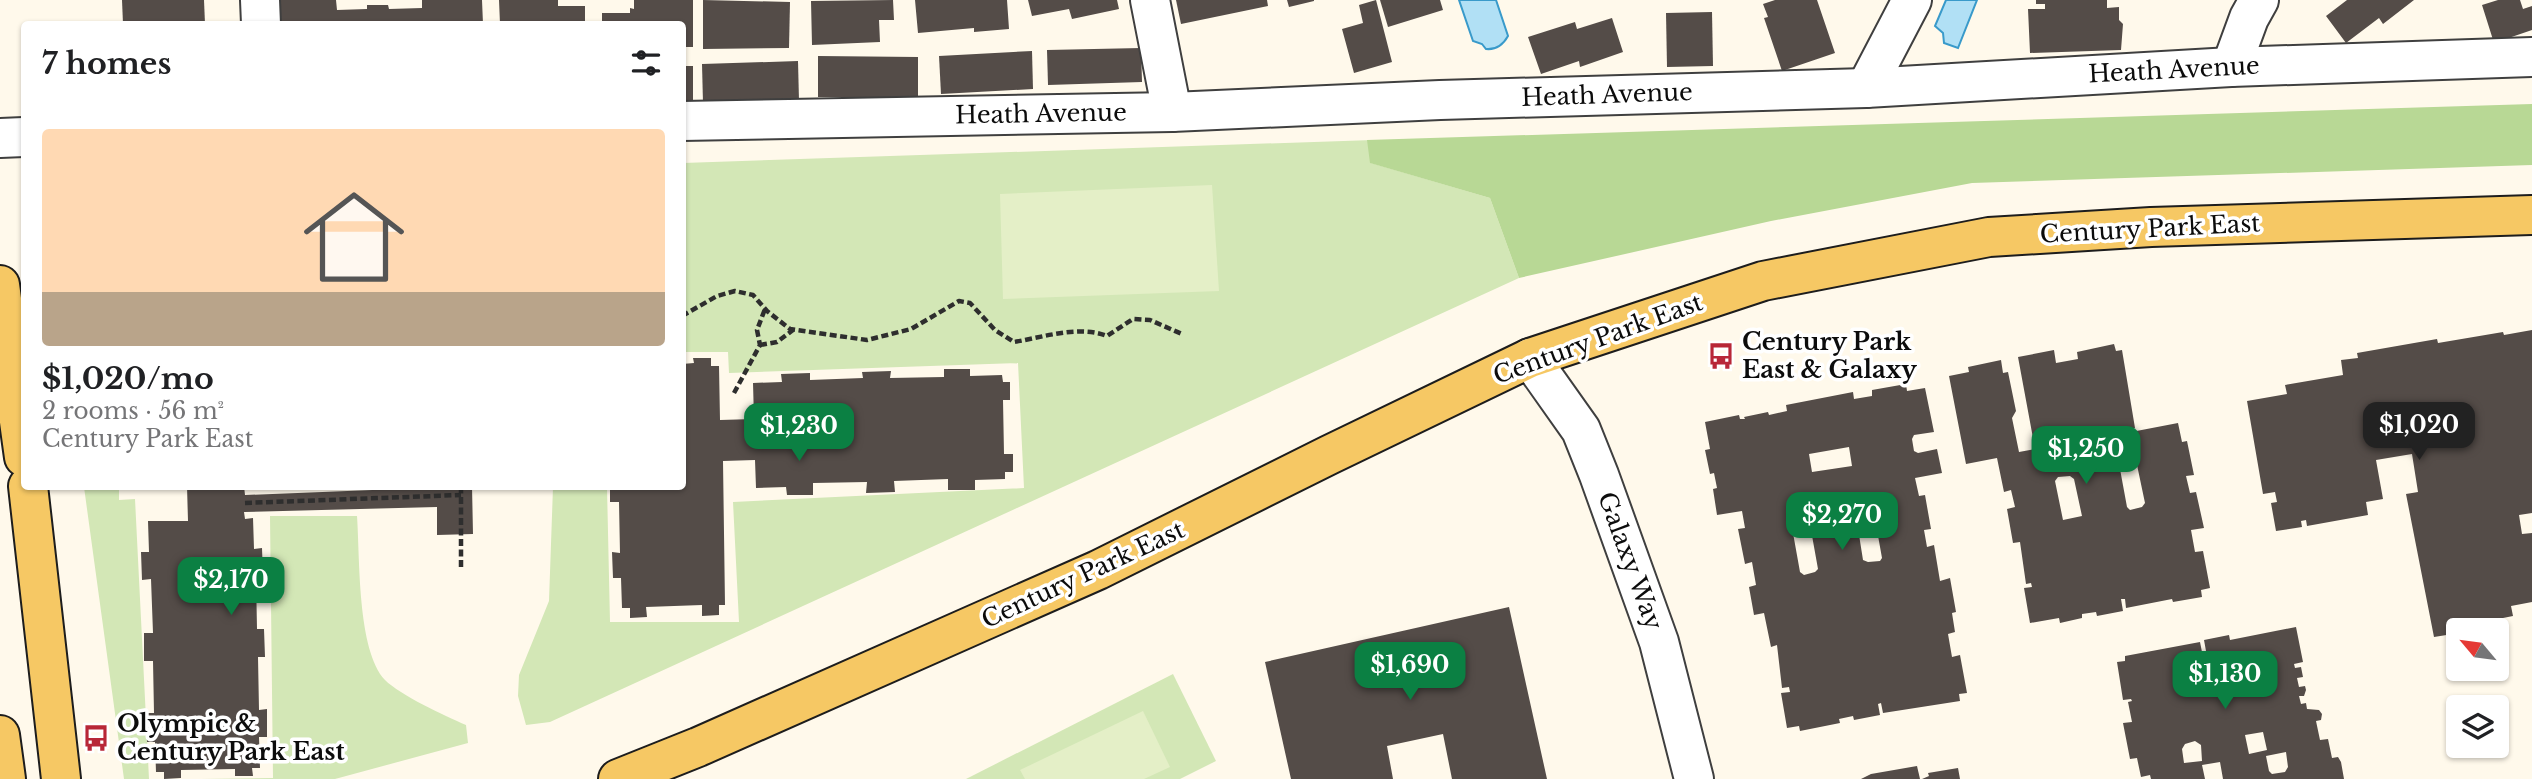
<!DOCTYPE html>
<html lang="en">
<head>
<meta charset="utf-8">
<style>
	:root { --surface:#fff; --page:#f2f2f2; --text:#202124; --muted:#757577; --accent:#0b8043 }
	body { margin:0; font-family:"Libre Baskerville",serif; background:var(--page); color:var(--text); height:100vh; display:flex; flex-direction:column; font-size:26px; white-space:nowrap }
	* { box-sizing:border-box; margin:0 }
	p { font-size:23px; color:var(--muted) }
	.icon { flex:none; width:38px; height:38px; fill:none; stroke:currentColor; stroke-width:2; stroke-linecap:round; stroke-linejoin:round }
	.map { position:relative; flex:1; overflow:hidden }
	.side { position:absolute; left:21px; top:21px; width:665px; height:469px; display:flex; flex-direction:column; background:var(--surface); border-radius:7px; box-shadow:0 2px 5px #0004 }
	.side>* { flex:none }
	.needle { width:46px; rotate:299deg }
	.fabs { position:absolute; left:2446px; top:618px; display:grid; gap:14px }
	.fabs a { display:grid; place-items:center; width:63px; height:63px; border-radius:7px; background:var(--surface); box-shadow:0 2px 5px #0004; font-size:35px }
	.price { position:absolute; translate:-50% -60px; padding:0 16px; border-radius:14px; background:var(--accent); color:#fff; font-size:23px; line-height:46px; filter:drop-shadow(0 2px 4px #0008) }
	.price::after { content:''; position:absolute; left:50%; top:42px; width:21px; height:16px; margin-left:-10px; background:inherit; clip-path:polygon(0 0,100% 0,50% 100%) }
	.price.current { background:#222; color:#fff }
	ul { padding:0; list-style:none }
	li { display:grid; align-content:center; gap:14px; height:371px; padding:0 21px }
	li span { display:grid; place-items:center; height:217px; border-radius:7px; color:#555 }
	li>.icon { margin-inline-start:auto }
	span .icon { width:126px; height:126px; fill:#fffc; stroke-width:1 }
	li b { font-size:30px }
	h2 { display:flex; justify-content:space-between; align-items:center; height:84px; padding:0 21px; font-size:30px }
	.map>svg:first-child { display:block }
</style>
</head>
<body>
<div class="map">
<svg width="2532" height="779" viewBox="0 0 2532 779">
	<rect width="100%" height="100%" fill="#fff9eb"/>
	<!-- green -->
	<g fill="#d3e7b6">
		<path d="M 1373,140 L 1371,163 L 1490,198 L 1519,278 L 550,722 L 526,725 L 518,696 L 519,675 L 549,601 L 553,487 L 607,487 L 610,622 L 739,622 L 733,502 L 1024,488 L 1018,363 L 729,373 L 728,352 L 683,352 L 683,163 Z"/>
		<path d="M 84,487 L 119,487 L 119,500 L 135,499 L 149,779 L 124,779 Z"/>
		<path d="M 270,516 L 357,516 C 360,558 357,650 385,680 C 400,695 445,716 466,725 L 468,743 L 335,779 L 200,779 L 273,778 Z"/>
		<path d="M 1173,674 L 1216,761 L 1180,779 L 966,779 Z"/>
	</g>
	<!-- forest -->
	<path fill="#b8d895" d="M 2532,104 L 2532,165 L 1972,183 L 1771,221 L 1519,278 L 1490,198 L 1370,163 L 1367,140 Z"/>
	<!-- pitch -->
	<g fill="#e4efc7">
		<path d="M 1212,185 L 1219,291 L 1003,299 L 1000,194 Z"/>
		<path d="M 1143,711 L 1170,767 L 1144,779 L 1025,779 L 1020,770 Z"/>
	</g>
	<!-- water -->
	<g fill="#b1e0f5" stroke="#399aca" stroke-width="2">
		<path d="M 1459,0 L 1496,0 L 1508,36 C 1503,45 1496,50 1486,49 L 1482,44 L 1473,41 Z"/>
		<path d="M 1946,0 L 1977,0 L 1958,48 L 1944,43 L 1943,33 L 1935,26 Z"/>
	</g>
	<!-- building -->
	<g fill="#544c48" fill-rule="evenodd">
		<path d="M 122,0 L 204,0 L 205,24 L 123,24 Z"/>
		<path d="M 275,0 L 336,0 L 337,10 L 367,9 L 367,5 L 388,5 L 389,9 L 422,8 L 422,0 L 482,0 L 483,24 L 276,24 Z"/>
		<path d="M 499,0 L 558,0 L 558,6 L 585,6 L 585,24 L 500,24 Z"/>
		<path d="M 634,0 L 693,0 L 693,47 L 682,47 L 682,24 L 602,24 L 602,13 L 630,13 L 630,8 L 634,9 Z"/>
		<path d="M 703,0 L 790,2 L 789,48 L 703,49 Z"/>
		<path d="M 893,0 L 894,20 L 879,20 L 880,42 L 812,45 L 811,1 Z"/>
		<path d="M 915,0 L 1007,0 L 1009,29 L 974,32 L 974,28 L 918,33 Z"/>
		<path d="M 1028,0 L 1117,0 L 1119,9 L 1072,19 L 1069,9 L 1032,16 Z"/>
		<path d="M 1176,0 L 1267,0 L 1268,6 L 1181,24 Z"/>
		<path d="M 1287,0 L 1314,0 L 1314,1 L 1289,7 Z"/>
		<path d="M 1376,0 L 1392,62 L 1354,73 L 1342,29 L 1363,23 L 1359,5 Z"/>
		<path d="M 1380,0 L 1440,0 L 1443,10 L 1388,27 Z"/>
		<path d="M 1775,0 L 1817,0 L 1835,53 L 1782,71 L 1764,18 L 1768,17 L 1763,4 Z"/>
		<path d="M 2036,0 L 2107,0 L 2107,8 L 2119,7 L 2119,20 L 2123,24 L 2121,50 L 2030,53 L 2028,9 L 2045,9 L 2045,4 L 2036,4 Z"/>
		<path d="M 2347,0 L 2414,0 L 2383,24 L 2379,18 L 2346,43 L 2326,16 Z"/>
		<path d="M 2498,0 L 2520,0 L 2523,9 L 2532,6 L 2532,30 L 2494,43 L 2482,5 Z"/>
		<path d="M 1712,12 L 1713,66 L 1667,67 L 1666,13 Z"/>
		<path d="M 1612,18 L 1623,52 L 1580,67 L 1579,61 L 1541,74 L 1528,37 L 1575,22 L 1577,29 Z"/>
		<path d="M 1141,48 L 1142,82 L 1048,85 L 1047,50 Z"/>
		<path d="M 1032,51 L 1033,89 L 941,94 L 939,56 Z"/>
		<path d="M 818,56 L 918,57 L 918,97 L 818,97 Z"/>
		<path d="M 798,61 L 799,101 L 703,103 L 702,64 Z"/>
		<rect x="682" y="66" width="11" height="35"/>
		<path d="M 2532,330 L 2532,513 L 2519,515 L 2522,534 L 2532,533 L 2532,602 L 2511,606 L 2513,616 L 2498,619 L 2499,626 L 2459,630 L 2459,633 L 2434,637 L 2406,494 L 2418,492 L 2412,454 L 2376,460 L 2383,499 L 2366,502 L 2368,515 L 2307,526 L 2306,520 L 2301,521 L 2302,527 L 2276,531 L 2271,503 L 2277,502 L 2275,492 L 2263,494 L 2247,401 L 2287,394 L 2285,385 L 2343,375 L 2341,360 L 2358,358 L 2357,353 L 2437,339 L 2438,343 L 2503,332 L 2504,335 Z"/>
		<path d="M 2114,344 L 2116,351 L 2122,350 L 2135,428 L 2126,430 L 2126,433 L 2178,423 L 2182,442 L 2187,441 L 2194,475 L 2186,476 L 2190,493 L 2196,492 L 2204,528 L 2191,530 L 2195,552 L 2203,551 L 2210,588 L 2201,590 L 2202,597 L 2173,602 L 2172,599 L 2126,608 L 2125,599 L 2121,599 L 2123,611 L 2097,616 L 2096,612 L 2082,614 L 2082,618 L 2060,623 L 2059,618 L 2030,623 L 2024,588 L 2032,587 L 2031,583 L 2026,584 L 2020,542 L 2013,543 L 2007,509 L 2015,507 L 2011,490 L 2004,492 L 1997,458 L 1966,464 L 1949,376 L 1969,372 L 1968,367 L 2001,360 L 2003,373 L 2008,372 L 2016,411 L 2012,418 L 2019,452 L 2035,449 L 2018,357 L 2054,350 L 2056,363 L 2078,359 L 2077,352 ZM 2137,465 L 2145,503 L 2142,507 L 2130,510 L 2127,507 L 2120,469 ZM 2070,476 L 2074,479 L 2082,516 L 2063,520 L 2055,481 L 2058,477 Z"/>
		<path d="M 693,358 L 711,358 L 711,366 L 719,366 L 720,420 L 754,419 L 753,383 L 782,382 L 781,374 L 810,373 L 810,380 L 863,378 L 862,372 L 891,371 L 890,378 L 944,377 L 944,369 L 970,369 L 970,376 L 1002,375 L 1003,382 L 1010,382 L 1010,400 L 1003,400 L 1004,454 L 1013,454 L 1013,472 L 1005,472 L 1005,479 L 975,480 L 975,490 L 948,490 L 948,479 L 894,481 L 895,492 L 866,493 L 867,482 L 813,483 L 813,495 L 787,495 L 786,487 L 756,488 L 755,460 L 723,461 L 725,605 L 719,605 L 719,615 L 702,616 L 702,605 L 646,607 L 647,617 L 630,618 L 630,608 L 622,608 L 621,578 L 613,578 L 612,552 L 620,553 L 619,502 L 610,502 L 610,486 L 682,486 L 682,364 L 694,363 Z"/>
		<path d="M 1906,384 L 1907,391 L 1925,388 L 1934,432 L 1914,435 L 1912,439 L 1914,451 L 1918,453 L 1937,449 L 1942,473 L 1915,478 L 1919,496 L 1925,495 L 1931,529 L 1924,530 L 1927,547 L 1934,545 L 1940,581 L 1950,578 L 1956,612 L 1952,613 L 1955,632 L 1948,634 L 1952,657 L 1960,655 L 1967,693 L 1959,694 L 1960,701 L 1883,713 L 1881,703 L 1878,704 L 1880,715 L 1854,720 L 1853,716 L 1839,719 L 1840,723 L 1800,731 L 1799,726 L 1787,728 L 1781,693 L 1790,692 L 1789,687 L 1782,688 L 1777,645 L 1771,647 L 1764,613 L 1754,615 L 1749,587 L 1756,585 L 1752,562 L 1745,564 L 1738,529 L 1745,528 L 1742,511 L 1717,515 L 1713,489 L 1717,488 L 1714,473 L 1710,474 L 1705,450 L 1710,449 L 1705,422 L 1739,415 L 1740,419 L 1745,419 L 1744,417 L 1768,412 L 1769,415 L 1787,411 L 1786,405 L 1853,392 L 1854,399 L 1872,396 L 1872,390 ZM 1849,447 L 1852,466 L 1812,472 L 1809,454 ZM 1875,519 L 1882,558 L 1880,561 L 1868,562 L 1863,560 L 1857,522 ZM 1811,530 L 1818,569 L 1815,572 L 1804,575 L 1800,572 L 1793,533 Z"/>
		<path d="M 187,486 L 244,486 L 245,495 L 472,486 L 473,534 L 437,535 L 437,507 L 244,512 L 245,519 L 253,518 L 254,549 L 262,548 L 263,576 L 256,577 L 257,629 L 264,629 L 265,657 L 258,657 L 259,710 L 267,709 L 267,737 L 259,737 L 260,768 L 252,768 L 253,776 L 235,776 L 235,769 L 181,770 L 181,778 L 164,779 L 164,772 L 156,772 L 155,742 L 147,742 L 146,713 L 154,713 L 153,661 L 144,661 L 144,633 L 153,633 L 151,579 L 142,580 L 141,552 L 149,552 L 148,521 L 188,521 Z"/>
		<path d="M 1509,607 L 1547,779 L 1452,779 L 1443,734 L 1387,746 L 1393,779 L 1291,779 L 1265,662 Z"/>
		<path d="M 2296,627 L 2303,662 L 2294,664 L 2295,668 L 2301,667 L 2303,677 L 2297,678 L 2299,687 L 2305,686 L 2306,690 L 2304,696 L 2299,696 L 2301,704 L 2306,703 L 2307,709 L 2319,710 L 2322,714 L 2321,720 L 2316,721 L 2320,740 L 2328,739 L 2332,758 L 2338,757 L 2341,762 L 2344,779 L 2223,779 L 2220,762 L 2202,765 L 2205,779 L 2151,779 L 2150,775 L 2141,777 L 2137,758 L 2130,759 L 2123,723 L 2132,722 L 2128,702 L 2132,701 L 2131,699 L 2123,700 L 2117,662 L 2125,661 L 2125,656 L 2200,642 L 2202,652 L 2206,651 L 2204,640 L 2229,635 L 2230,640 ZM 2263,732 L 2267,750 L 2249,754 L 2245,735 ZM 2195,741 L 2201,745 L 2202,761 L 2184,763 L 2182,749 L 2185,744 ZM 2286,752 L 2288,767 L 2285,772 L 2272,774 L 2269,771 L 2266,756 Z"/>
		<path d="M 1917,766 L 1920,779 L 1861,779 L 1871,774 Z"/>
		<path d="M 1958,768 L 1960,779 L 1922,779 L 1929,776 L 1928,773 Z"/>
	</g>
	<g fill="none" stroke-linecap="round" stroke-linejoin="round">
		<defs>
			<g id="minor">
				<path d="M 260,0 L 261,24"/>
				<path d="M 1150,0 L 1172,112"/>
				<path d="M 2231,67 L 2249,18 L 2259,0"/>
				<path d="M 1866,88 L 1912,0"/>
				<path d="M 682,121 L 1172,112 L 1440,100 L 1866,88 L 2231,67 L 2532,57"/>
				<path d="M 0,138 L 24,137"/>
				<path d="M 1530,358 L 1581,430 L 1599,475 L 1659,642 L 1694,779"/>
			</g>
			<g id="major">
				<path d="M 0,285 L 24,457"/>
				<path d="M 28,486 L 61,779"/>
				<path d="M 0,735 L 6,779"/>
				<path d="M 618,779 L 698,747 L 1098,570 L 1329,455 L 1530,358 L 1763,281 L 1989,237 L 2151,227 L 2532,215"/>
			</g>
		</defs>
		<!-- minor casing -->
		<use href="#minor" stroke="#3f3f3f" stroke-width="42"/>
		<!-- major casing -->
		<use href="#major" stroke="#1d1d1d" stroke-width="42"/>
		<!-- path -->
		<g stroke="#2e2e2e" stroke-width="4.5" stroke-dasharray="7 3.5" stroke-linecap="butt">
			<path d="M 682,316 L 717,296 L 735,291 L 753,295 L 767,311 L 790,329 L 867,340 L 911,329 L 959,301 L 970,303 L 995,330 L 1014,342 C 1044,337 1079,325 1107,336 L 1133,319 L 1150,320 L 1182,334"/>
			<path d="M 760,345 L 777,342 L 793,330"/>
			<path d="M 734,393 L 760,345 L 757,330 L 765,309"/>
			<path d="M 245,503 L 461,495"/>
			<path d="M 461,567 L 461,486"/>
		</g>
		<!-- minor -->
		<use href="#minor" stroke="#fff" stroke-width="38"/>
		<!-- major -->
		<use href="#major" stroke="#f6c864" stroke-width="38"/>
	</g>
	<!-- icons -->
	<defs>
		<symbol id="bus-bare" viewBox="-9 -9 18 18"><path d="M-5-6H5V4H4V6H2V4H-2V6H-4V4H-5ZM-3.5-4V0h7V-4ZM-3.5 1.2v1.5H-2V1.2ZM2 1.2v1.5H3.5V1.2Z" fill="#b82738" stroke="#fff" stroke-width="2.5" paint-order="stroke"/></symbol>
	</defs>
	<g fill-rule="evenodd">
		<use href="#bus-bare" x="1702" y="337" width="38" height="38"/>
		<use href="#bus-bare" x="77" y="719" width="38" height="38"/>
	</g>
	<g text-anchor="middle" stroke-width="7" stroke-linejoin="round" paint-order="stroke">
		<!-- street labels -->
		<g font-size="24" fill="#0c0c0c" stroke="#fff">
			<text transform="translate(2174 70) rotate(-3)" y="8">Heath Avenue</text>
			<text transform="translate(1607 95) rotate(-2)" y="8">Heath Avenue</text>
			<text transform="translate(1041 114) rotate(-1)" y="8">Heath Avenue</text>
			<text transform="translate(2150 229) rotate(-3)" y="8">Century Park East</text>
			<text transform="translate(1598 339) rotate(-20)" y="8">Century Park East</text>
			<text transform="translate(1630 561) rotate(70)" y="8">Galaxy Way</text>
			<text transform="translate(1083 575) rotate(-25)" y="8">Century Park East</text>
		</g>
		<!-- poi labels -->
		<g font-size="24" font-weight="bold" fill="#0c0c0c" stroke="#fff" text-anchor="start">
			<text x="1742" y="350">Century Park<tspan x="1742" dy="28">East &amp; Galaxy</tspan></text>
			<text x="117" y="732">Olympic &amp;<tspan x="117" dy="28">Century Park East</tspan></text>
		</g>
	</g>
</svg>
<div class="fabs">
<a><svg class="needle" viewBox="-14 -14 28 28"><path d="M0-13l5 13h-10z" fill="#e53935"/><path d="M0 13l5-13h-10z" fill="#757577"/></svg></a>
<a><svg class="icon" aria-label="layers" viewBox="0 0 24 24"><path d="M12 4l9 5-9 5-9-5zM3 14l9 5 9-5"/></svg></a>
</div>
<b class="price current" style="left:2419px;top:462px">$1,020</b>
<b class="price" style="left:799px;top:463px">$1,230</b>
<b class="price" style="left:2086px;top:486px">$1,250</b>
<b class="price" style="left:1842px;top:552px">$2,270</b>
<b class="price" style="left:231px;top:617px">$2,170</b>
<b class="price" style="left:1410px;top:702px">$1,690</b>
<b class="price" style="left:2225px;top:711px">$1,130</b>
<section class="side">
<h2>7 homes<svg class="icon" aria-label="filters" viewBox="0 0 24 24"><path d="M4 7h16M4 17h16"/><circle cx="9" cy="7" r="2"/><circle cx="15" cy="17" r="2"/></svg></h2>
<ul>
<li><span style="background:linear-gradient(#ffd9b3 75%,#b9a48a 0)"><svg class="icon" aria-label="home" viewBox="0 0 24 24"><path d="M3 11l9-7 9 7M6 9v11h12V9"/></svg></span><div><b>$1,020/mo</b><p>2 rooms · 56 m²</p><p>Century Park East</p></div></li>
</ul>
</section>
</div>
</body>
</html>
